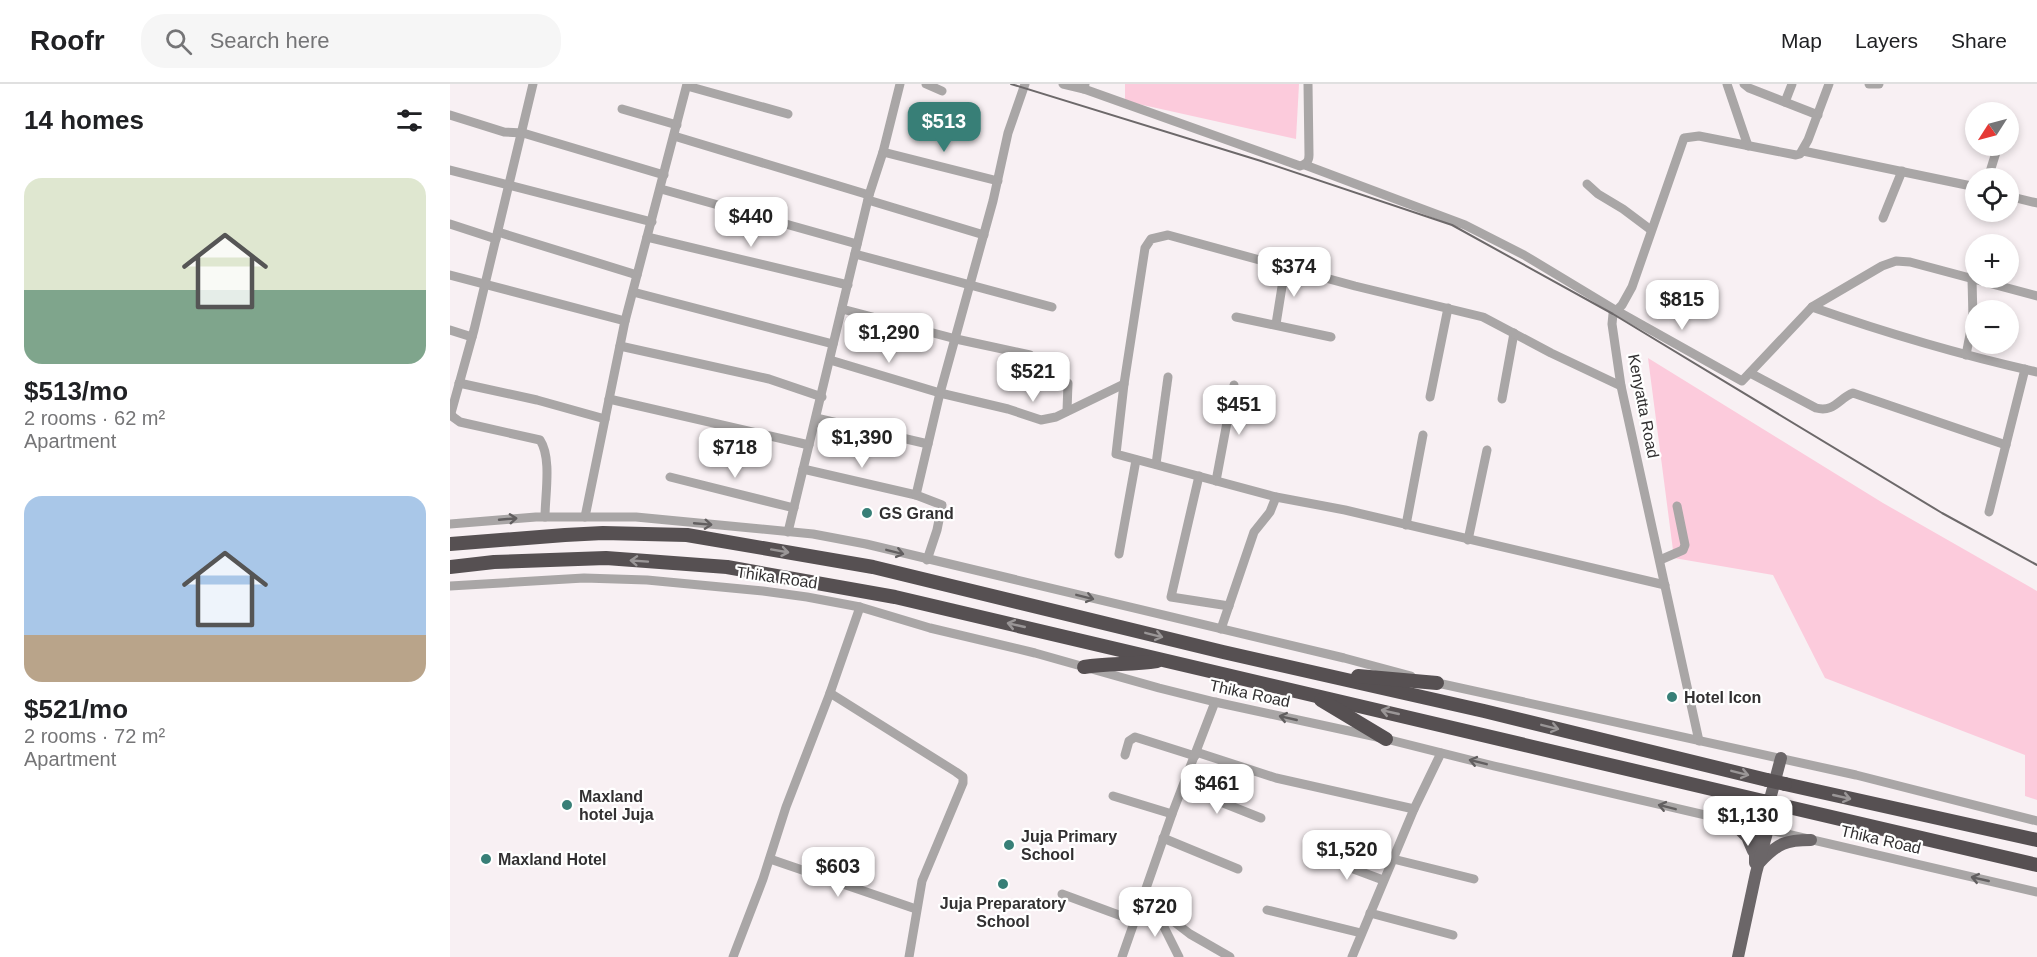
<!DOCTYPE html>
<html lang="en">
<head>
<meta charset="utf-8">
<style>
	:root { --surface:#fff; --page:#f6f6f6; --text:#202124; --muted:#757577; --line:#e0e0e0; --accent:#387f77 }
	body { margin:0; font-family:Arial,sans-serif; background:var(--page); color:var(--text); height:100vh; display:flex; flex-direction:column; font-size:22px; white-space:nowrap }
	* { box-sizing:border-box; margin:0 }
	p { font-size:20px; color:var(--muted) }
	.icon { flex:none; width:33px; height:33px; fill:none; stroke:currentColor; stroke-width:2; stroke-linecap:round; stroke-linejoin:round }
	.map { position:relative; flex:1; overflow:hidden }
	.drawer { display:flex; flex-direction:column; background:var(--surface); width:450px }
	.drawer>* { flex:none }
	.needle { width:39px; rotate:234deg }
	.buttons { position:absolute; left:1515px; top:18px; display:grid; gap:12px }
	.buttons a { display:grid; place-items:center; width:54px; height:54px; border-radius:50%; background:var(--surface); box-shadow:0 3px 9px #0003; font-size:30px }
	.price { position:absolute; translate:-50% -51px; padding:0 14px; border-radius:12px; background:#fff; color:#222; font-size:20px; line-height:39px; filter:drop-shadow(0 2px 3px #0008) }
	.price::after { content:''; position:absolute; left:50%; top:36px; width:18px; height:14px; margin-left:-9px; background:inherit; clip-path:polygon(0 0,100% 0,50% 100%) }
	.price.current { background:var(--accent); color:#fff }
	ul { padding:0; list-style:none }
	li { display:grid; align-content:center; gap:12px; height:318px; padding:0 24px }
	li span { display:grid; place-items:center; height:186px; border-radius:18px; color:#555 }
	li>.icon { margin-inline-start:auto }
	span .icon { width:108px; height:108px; fill:#fffc; stroke-width:1 }
	li b { font-size:26px }
	h2 { display:flex; justify-content:space-between; align-items:center; height:72px; padding:0 24px; font-size:26px }
	header { display:flex; align-items:center; gap:36px; box-sizing:border-box; height:84px; padding:0 30px; background:var(--surface); border-bottom:2px solid var(--line) }
	header strong { font-size:28px }
	nav { display:flex; gap:33px; margin-inline-start:auto; font-size:21px }
	.search { width:420px; height:54px; background:var(--page); display:flex; align-items:center; gap:15px; box-sizing:border-box; padding:0 21px; border-radius:24px; color:var(--muted); font-size:22px }
	main { display:flex; flex:1; min-height:0 }
	.map>svg:first-child { display:block }
</style>
</head>
<body>
<header>
<strong>Roofr</strong>
<div class="search"><svg class="icon" aria-label="search" viewBox="0 0 24 24"><circle cx="10" cy="10" r="6"/><path d="M15 15l6 6"/></svg>Search here</div>
<nav><a>Map</a><a>Layers</a><a>Share</a></nav>
</header>
<main>
<section class="drawer">
<h2>14 homes<svg class="icon" aria-label="filters" viewBox="0 0 24 24"><path d="M4 7h16M4 17h16"/><circle cx="9" cy="7" r="2"/><circle cx="15" cy="17" r="2"/></svg></h2>
<ul>
<li><span style="background:linear-gradient(#dfe7d0 60%,#7fa58c 0)"><svg class="icon" aria-label="home" viewBox="0 0 24 24"><path d="M3 11l9-7 9 7M6 9v11h12V9"/></svg></span><div><b>$513/mo</b><p>2 rooms · 62 m²</p><p>Apartment</p></div></li>
<li><span style="background:linear-gradient(#a9c7e8 75%,#b9a48a 0)"><svg class="icon" aria-label="home" viewBox="0 0 24 24"><path d="M3 11l9-7 9 7M6 9v11h12V9"/></svg></span><div><b>$521/mo</b><p>2 rooms · 72 m²</p><p>Apartment</p></div></li>
</ul>
</section>
<div class="map">
<svg width="1587" height="873" viewBox="0 0 1587 873">
	<rect width="100%" height="100%" fill="#f8f0f3"/>
	<!-- garden -->
	<g fill="#fccbdc">
		<path d="M 675,0 L 849,0 L 846,55 L 675,17 Z"/>
		<path d="M 1198,274 L 1433,419 L 1587,507 L 1587,716 L 1575,712 L 1575,671 L 1375,594 L 1323,491 L 1224,474 Z"/>
	</g>
	<g fill="none" stroke-linecap="round" stroke-linejoin="round">
		<!-- minor -->
		<g stroke="#a9a6a6" stroke-width="9">
			<path d="M 83,0 L 24,246 L 1,329 L 3,333 L 10,338 L 90,356 C 102,374 95,411 95,433"/>
			<path d="M 476,0 L 492,7"/>
			<path d="M 613,0 L 634,5 L 635,0"/>
			<path d="M 1277,0 L 1298,62"/>
			<path d="M 1294,0 L 1299,4 L 1368,31"/>
			<path d="M 1419,0 L 1429,0"/>
			<path d="M 237,2 L 338,30"/>
			<path d="M 634,5 L 850,82 C 857,80 859,77 859,71 L 858,0"/>
			<path d="M 1335,18 L 1342,0"/>
			<path d="M 172,25 L 227,41"/>
			<path d="M 0,31 L 54,48 L 73,49 L 214,91"/>
			<path d="M 224,52 L 419,111"/>
			<path d="M 1353,67 L 1526,103"/>
			<path d="M 433,68 L 548,97"/>
			<path d="M 855,81 L 1015,141 L 1074,171 L 1167,227 L 1292,297 L 1362,223 L 1432,182 L 1446,177 L 1460,178 L 1587,212"/>
			<path d="M 0,86 L 202,138"/>
			<path d="M 1538,94 L 1548,62"/>
			<path d="M 1137,100 L 1148,110 L 1173,125 L 1201,146"/>
			<path d="M 211,105 L 407,160"/>
			<path d="M 1558,112 L 1587,119"/>
			<path d="M 418,116 L 534,151"/>
			<path d="M 1433,134 L 1452,87"/>
			<path d="M 0,140 L 46,155"/>
			<path d="M 48,148 L 187,191"/>
			<path d="M 197,153 L 398,201"/>
			<path d="M 405,170 L 602,223"/>
			<path d="M 0,191 L 175,237"/>
			<path d="M 183,208 L 383,260"/>
			<path d="M 1362,223 C 1436,249 1511,271 1587,288"/>
			<path d="M 392,225 L 506,255 L 580,271"/>
			<path d="M 786,233 L 881,253"/>
			<path d="M 826,240 L 835,184"/>
			<path d="M 0,246 L 22,253"/>
			<path d="M 170,262 L 319,295 L 372,313"/>
			<path d="M 1516,271 L 1523,235 L 1522,195"/>
			<path d="M 380,276 L 490,309 L 558,325 L 591,336 L 606,333 L 674,300"/>
			<path d="M 1300,289 L 1366,324 C 1384,329 1389,314 1403,309 L 1556,361"/>
			<path d="M 9,299 L 87,316 L 155,335"/>
			<path d="M 980,313 L 998,224"/>
			<path d="M 159,315 L 359,361"/>
			<path d="M 1052,315 L 1064,249"/>
			<path d="M 617,327 L 618,299"/>
			<path d="M 366,334 L 478,360"/>
			<path d="M 706,380 L 718,293"/>
			<path d="M 353,385 L 466,411"/>
			<path d="M 749,392 L 721,513 L 779,522"/>
			<path d="M 220,393 L 344,424"/>
			<path d="M 766,397 L 784,301"/>
			<path d="M 826,413 L 666,370 L 674,300 L 695,164 L 701,155 L 718,151 L 905,202 L 1033,233 L 1101,269 L 1171,302"/>
			<path d="M 1539,428 L 1575,285"/>
			<path d="M 135,433 L 175,237 L 237,0"/>
			<path d="M 0,440 L 86,433 L 186,433 L 363,450 L 416,460 L 894,574 L 961,592"/>
			<path d="M 956,441 L 973,351"/>
			<path d="M 338,448 L 419,111 L 433,68 L 450,0"/>
			<path d="M 1018,456 L 1037,366"/>
			<path d="M 669,470 L 686,376"/>
			<path d="M 477,476 L 487,446 L 492,421 L 466,411 L 490,309 L 543,117 L 558,49 L 575,0"/>
			<path d="M 1210,476 L 1233,466 L 1235,461 L 1227,422"/>
			<path d="M 0,502 L 134,494 L 197,496 L 313,507 L 357,513 L 410,523 L 480,544 L 585,569 L 709,604 L 765,618 L 936,655 L 1044,682 L 1587,808"/>
			<path d="M 771,545 L 804,448 L 820,428 L 826,413 L 895,426 L 1215,501"/>
			<path d="M 983,598 L 1406,691 L 1587,737"/>
			<path d="M 380,609 L 506,688 L 513,693 L 513,699 L 472,797 L 459,873"/>
			<path d="M 1249,657 L 1171,302 L 1162,240 L 1163,230 L 1172,221 L 1182,203 L 1234,54 L 1249,52 L 1346,71 L 1350,70 L 1358,56 L 1379,0"/>
			<path d="M 746,668 L 826,694 L 964,725"/>
			<path d="M 675,671 L 679,657 L 685,653 L 745,672"/>
			<path d="M 733,703 L 811,734"/>
			<path d="M 663,712 L 722,730"/>
			<path d="M 713,754 L 788,785"/>
			<path d="M 874,774 L 933,796"/>
			<path d="M 320,775 L 466,825"/>
			<path d="M 943,775 L 1024,795"/>
			<path d="M 612,810 L 685,837"/>
			<path d="M 693,814 L 740,850 L 780,873"/>
			<path d="M 705,825 L 729,873"/>
			<path d="M 817,826 L 911,849"/>
			<path d="M 920,829 L 1003,851"/>
			<path d="M 283,873 L 313,795 L 336,723 L 380,609 L 410,523"/>
			<path d="M 672,873 L 722,730 L 765,618"/>
			<path d="M 902,873 L 964,725 L 991,669"/>
		</g>
		<!-- major -->
		<g stroke="#6b6668" stroke-width="12">
			<path d="M 1282,738 L 1297,753 L 1303,767"/>
			<path d="M 1310,778 C 1328,759 1336,756 1361,756"/>
			<path d="M 1305,779 L 1305,758 L 1307,743 L 1316,730 L 1331,674"/>
			<path d="M 1288,873 L 1306,789 L 1318,745 L 1316,730"/>
		</g>
		<!-- highway -->
		<g stroke="#565052" stroke-width="14">
			<path d="M 0,460 L 115,451 L 153,449 L 237,451 L 423,483 L 773,568 L 1034,627 L 1317,696"/>
			<path d="M 0,483 L 44,478 L 156,474 L 277,483 L 445,513 L 1313,717"/>
			<path d="M 634,583 C 659,579 682,581 707,577"/>
			<path d="M 908,592 L 987,599"/>
			<path d="M 871,616 L 936,655"/>
			<path d="M 1335,700 L 1587,756"/>
			<path d="M 1330,721 L 1587,781"/>
		</g>
		<!-- rail -->
		<path stroke="#6d696a" stroke-width="2" d="M 561,0 L 811,77 L 1002,141 L 1163,230 L 1492,429 L 1587,481"/>
		<!-- highway-bridge -->
		<g stroke="#565052" stroke-width="14">
			<path d="M 1317,696 L 1335,700"/>
			<path d="M 1313,717 L 1330,721"/>
		</g>
	</g>
	<!-- one-way arrows -->
	<defs><path id="oneway-shaft" d="M-6 0H5M1.5-3L5.5 0L1.5 3" fill="none" stroke-width="1.6" stroke-linecap="round" stroke-linejoin="round" transform="scale(1.5)"/></defs>
	<g stroke="#625f60">
		<use href="#oneway-shaft" transform="translate(58 435) rotate(-5)"/>
		<use href="#oneway-shaft" transform="translate(253 440) rotate(5)"/>
		<use href="#oneway-shaft" transform="translate(445 468) rotate(14)"/>
		<use href="#oneway-shaft" transform="translate(635 513) rotate(14)"/>
		<use href="#oneway-shaft" transform="translate(838 634) rotate(-167)"/>
		<use href="#oneway-shaft" transform="translate(1028 678) rotate(-166)"/>
		<use href="#oneway-shaft" transform="translate(1217 723) rotate(-166)"/>
		<use href="#oneway-shaft" transform="translate(1530 795) rotate(-167)"/>
	</g>
	<g stroke="#9a9697">
		<use href="#oneway-shaft" transform="translate(330 467) rotate(10)"/>
		<use href="#oneway-shaft" transform="translate(189 477) rotate(-176)"/>
		<use href="#oneway-shaft" transform="translate(566 541) rotate(-167)"/>
		<use href="#oneway-shaft" transform="translate(704 551) rotate(14)"/>
		<use href="#oneway-shaft" transform="translate(940 628) rotate(-167)"/>
		<use href="#oneway-shaft" transform="translate(1100 643) rotate(14)"/>
		<use href="#oneway-shaft" transform="translate(1290 689) rotate(14)"/>
		<use href="#oneway-shaft" transform="translate(1392 713) rotate(13)"/>
	</g>
	<!-- markers -->
	<g fill="#387f77" stroke="#fff" stroke-width="2">
		<circle cx="417" cy="429" r="6"/>
		<circle cx="1222" cy="613" r="6"/>
		<circle cx="117" cy="721" r="6"/>
		<circle cx="559" cy="761" r="6"/>
		<circle cx="36" cy="775" r="6"/>
		<circle cx="553" cy="800" r="6"/>
	</g>
	<g text-anchor="middle" stroke-width="4.5" stroke-linejoin="round" paint-order="stroke">
		<!-- street labels -->
		<g font-size="16" fill="#323031" stroke="#fff">
			<text transform="translate(1194 322) rotate(79)" y="6">Kenyatta Road</text>
			<text transform="translate(327 493) rotate(8)" y="6">Thika Road</text>
			<text transform="translate(800 609) rotate(12)" y="6">Thika Road</text>
			<text transform="translate(1431 755) rotate(13)" y="6">Thika Road</text>
		</g>
		<!-- poi labels -->
		<g font-size="16" font-weight="bold" fill="#323031" stroke="#fff" text-anchor="start">
			<text x="429" y="435">GS Grand</text>
			<text x="1234" y="619">Hotel Icon</text>
			<text x="129" y="718">Maxland<tspan x="129" dy="18">hotel Juja</tspan></text>
			<text x="571" y="758">Juja Primary<tspan x="571" dy="18">School</tspan></text>
			<text x="48" y="781">Maxland Hotel</text>
			<text x="553" y="825" text-anchor="middle">Juja Preparatory<tspan x="553" dy="18">School</tspan></text>
		</g>
	</g>
</svg>
<div class="buttons">
<a><svg class="needle" viewBox="-14 -14 28 28"><path d="M0-13l5 13h-10z" fill="#e53935"/><path d="M0 13l5-13h-10z" fill="#757577"/></svg></a>
<a><svg class="icon" aria-label="locate" viewBox="0 0 24 24"><circle cx="12" cy="12" r="6"/><path d="M12 2v4M12 18v4M2 12h4M18 12h4"/></svg></a>
<a>+</a>
<a>−</a>
</div>
<b class="price current" style="left:494px;top:69px">$513</b>
<b class="price" style="left:301px;top:164px">$440</b>
<b class="price" style="left:844px;top:214px">$374</b>
<b class="price" style="left:1232px;top:247px">$815</b>
<b class="price" style="left:439px;top:280px">$1,290</b>
<b class="price" style="left:583px;top:319px">$521</b>
<b class="price" style="left:789px;top:352px">$451</b>
<b class="price" style="left:412px;top:385px">$1,390</b>
<b class="price" style="left:285px;top:395px">$718</b>
<b class="price" style="left:767px;top:731px">$461</b>
<b class="price" style="left:1298px;top:763px">$1,130</b>
<b class="price" style="left:897px;top:797px">$1,520</b>
<b class="price" style="left:388px;top:814px">$603</b>
<b class="price" style="left:705px;top:854px">$720</b>
</div>
</main>
</body>
</html>
